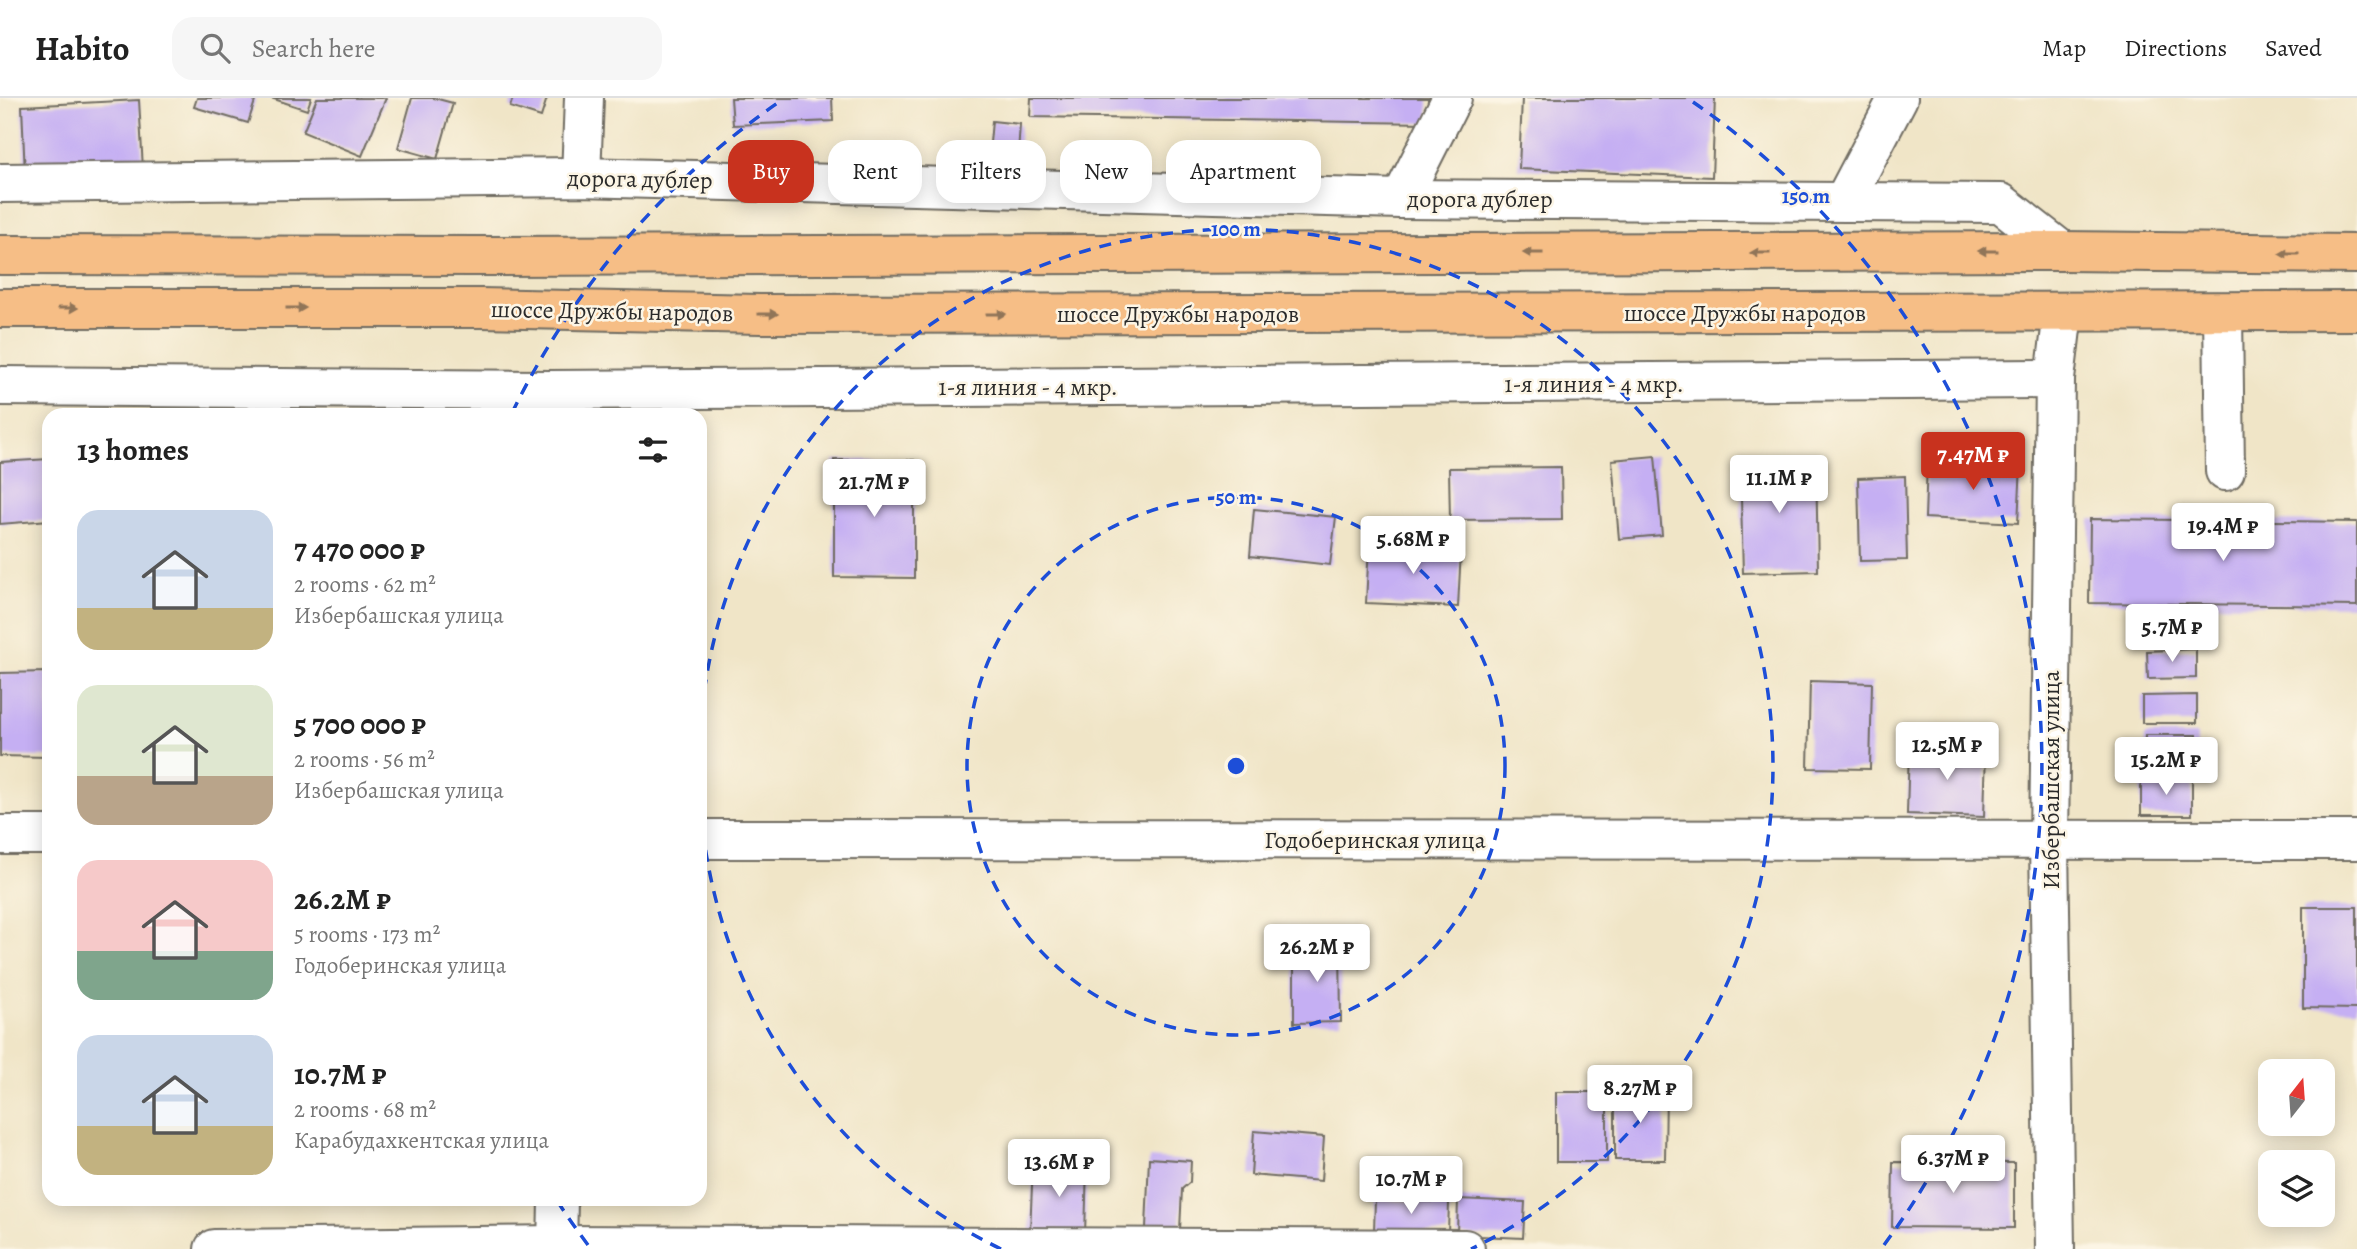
<!DOCTYPE html>
<html lang="en">
<head>
<meta charset="utf-8">
<style>
	:root { --surface:#fff; --page:#f6f6f6; --text:#222; --muted:#767676; --line:#e0e0e0; --accent:#c8321e }
	body { margin:0; font-family:Alegreya,serif; background:var(--page); color:var(--text); height:100vh; display:flex; flex-direction:column; font-size:26px; white-space:nowrap }
	* { box-sizing:border-box; margin:0 }
	p { font-size:23px; color:var(--muted) }
	.icon { flex:none; width:38px; height:38px; fill:none; stroke:currentColor; stroke-width:2; stroke-linecap:round; stroke-linejoin:round }
	.map { position:relative; flex:1; overflow:hidden }
	.sheet { position:absolute; left:42px; top:310px; width:665px; height:798px; display:flex; flex-direction:column; background:var(--surface); border-radius:21px; box-shadow:0 4px 18px #0003 }
	.sheet>* { flex:none }
	.top-card { position:absolute; left:728px; top:42px; width:665px; height:63px; display:flex; gap:14px }
	.needle { width:46px; rotate:17deg }
	.controls { position:absolute; left:2258px; top:961px; display:grid; gap:14px }
	.controls a { display:grid; place-items:center; width:77px; height:77px; border-radius:14px; background:var(--surface); box-shadow:0 4px 18px #0003; font-size:35px }
	.price { position:absolute; translate:-50% -60px; padding:0 16px; border-radius:7px; background:#fff; color:#222; font-size:23px; line-height:46px; filter:drop-shadow(0 2px 4px #0008) }
	.price::after { content:''; position:absolute; left:50%; top:42px; width:21px; height:16px; margin-left:-10px; background:inherit; clip-path:polygon(0 0,100% 0,50% 100%) }
	.price.active { background:var(--accent); color:#fff }
	ul { padding:0; list-style:none }
	li { display:flex; align-items:center; gap:21px; height:175px; padding:0 35px }
	li span { display:grid; place-items:center; flex:none; width:196px; height:140px; border-radius:21px; color:#555 }
	li>.icon { margin-inline-start:auto }
	span .icon { width:84px; height:84px; fill:#fffc; stroke-width:1 }
	li b { font-size:30px }
	h2 { display:flex; justify-content:space-between; align-items:center; height:84px; padding:0 35px; font-size:30px }
	.pill { padding:0 24px; border-radius:21px; background:var(--surface); box-shadow:0 4px 18px #0003; font-size:24px; line-height:63px }
	.pill.active { background:var(--accent); color:#fff }
	header { display:flex; align-items:center; gap:42px; box-sizing:border-box; height:98px; padding:0 35px; background:var(--surface); border-bottom:2px solid var(--line) }
	header strong { font-size:33px }
	nav { display:flex; gap:38px; margin-inline-start:auto; font-size:24px }
	.search { width:490px; height:63px; background:var(--page); display:flex; align-items:center; gap:18px; box-sizing:border-box; padding:0 24px; border-radius:21px; color:var(--muted); font-size:26px }
	.map>svg:first-child { display:block }
</style>
</head>
<body>
<header>
<strong>Habito</strong>
<div class="search"><svg class="icon" aria-label="search" viewBox="0 0 24 24"><circle cx="10" cy="10" r="6"/><path d="M15 15l6 6"/></svg>Search here</div>
<nav><a>Map</a><a>Directions</a><a>Saved</a></nav>
</header>
<div class="map">
<svg width="2357" height="1151" viewBox="0 0 2357 1151">
	<rect width="100%" height="100%" fill="#fcf5e5"/>
	<filter id="ink" filterUnits="userSpaceOnUse"><feTurbulence type="fractalNoise" baseFrequency=".0143" numOctaves="2"/><feDisplacementMap in="SourceGraphic" scale="14" xChannelSelector="R" yChannelSelector="G"/><feConvolveMatrix kernelMatrix="1 2 1 2 8 2 1 2 1" color-interpolation-filters="sRGB"/></filter>
	<filter id="wash" filterUnits="userSpaceOnUse"><feTurbulence type="fractalNoise" baseFrequency=".00686" numOctaves="4" result="noise"/><feDisplacementMap in="SourceGraphic" scale="28" xChannelSelector="R" yChannelSelector="G"/><feGaussianBlur stdDeviation="1.57" result="paint"/><feColorMatrix in="noise" values="0 0 0 0 0 0 0 0 0 0 0 0 0 0 0 0 0 1.4 0 .05"/><feComposite in="paint" operator="in"/></filter>
	<g filter="url(#wash)">
		<rect width="100%" height="100%" fill="#f0e5c7"/>
		<g id="blocks">
			<!-- building -->
			<g fill="#c5aff3">
				<path d="M 197,0 L 256,0 L 248,25 L 194,9 Z"/>
				<path d="M 271,0 L 311,0 L 307,12 Z"/>
				<path d="M 317,0 L 386,0 L 362,58 L 303,34 Z"/>
				<path d="M 412,0 L 434,0 L 453,5 L 437,61 L 398,50 Z"/>
				<path d="M 513,0 L 547,0 L 541,19 L 510,9 Z"/>
				<path d="M 731,0 L 832,0 L 833,23 L 733,27 Z"/>
				<path d="M 1031,0 L 1428,0 L 1428,25 L 1030,19 Z"/>
				<path d="M 1522,0 L 1715,0 L 1712,79 L 1519,71 Z"/>
				<path d="M 139,2 L 143,71 L 25,77 L 22,8 Z"/>
				<path d="M 992,23 L 1020,26 L 1017,70 L 988,67 Z"/>
				<path d="M 1655,358 L 1662,437 L 1619,441 L 1612,362 Z"/>
				<path d="M 1816,360 L 1818,473 L 1743,475 L 1740,362 Z"/>
				<path d="M 49,361 L 49,422 L 0,426 L 0,364 Z"/>
				<path d="M 834,362 L 914,362 L 914,480 L 834,479 Z"/>
				<path d="M 1927,363 L 2021,367 L 2018,425 L 1925,420 Z"/>
				<path d="M 1561,369 L 1562,421 L 1450,422 L 1449,370 Z"/>
				<path d="M 1905,378 L 1907,462 L 1860,463 L 1858,380 Z"/>
				<path d="M 1254,411 L 1336,419 L 1330,467 L 1250,458 Z"/>
				<path d="M 2090,421 L 2357,424 L 2357,508 L 2089,505 Z"/>
				<path d="M 1369,447 L 1461,452 L 1458,509 L 1366,505 Z"/>
				<path d="M 2196,551 L 2196,580 L 2148,581 L 2147,553 Z"/>
				<path d="M 49,574 L 49,659 L 0,658 L 0,575 Z"/>
				<path d="M 1810,583 L 1872,585 L 1870,671 L 1808,670 Z"/>
				<path d="M 2197,597 L 2197,625 L 2142,625 L 2142,598 Z"/>
				<path d="M 2145,637 L 2197,637 L 2197,670 L 2144,670 Z"/>
				<path d="M 1909,649 L 1986,652 L 1984,719 L 1907,716 Z"/>
				<rect x="2141" y="680" width="51" height="37"/>
				<path d="M 2303,809 L 2357,809 L 2357,911 L 2303,910 Z"/>
				<path d="M 1340,847 L 1341,924 L 1294,925 L 1294,848 Z"/>
				<path d="M 1615,993 L 1666,993 L 1665,1062 L 1615,1062 Z"/>
				<rect x="1556" y="994" width="51" height="70"/>
				<path d="M 1254,1033 L 1324,1039 L 1321,1083 L 1251,1077 Z"/>
				<path d="M 1149,1060 L 1191,1063 L 1190,1084 L 1182,1091 L 1180,1132 L 1146,1130 Z"/>
				<path d="M 1033,1064 L 1087,1066 L 1085,1137 L 1030,1135 Z"/>
				<path d="M 1893,1064 L 2014,1065 L 2014,1130 L 1892,1129 Z"/>
				<path d="M 1458,1101 L 1525,1104 L 1523,1140 L 1457,1137 Z"/>
				<path d="M 1375,1102 L 1449,1104 L 1448,1135 L 1374,1133 Z"/>
			</g>
		</g>
	</g>
	<g filter="url(#ink)">
		<use href="#blocks" fill-opacity="0" stroke="#706c62" stroke-width="2"/>
		<g fill="none" stroke-linecap="round" stroke-linejoin="round">
			<defs>
				<g id="minor">
					<path d="M 581,79 L 584,0"/>
					<path d="M 0,85 L 581,79 L 1401,101 L 2001,105 L 2062,153"/>
					<path d="M 1401,101 L 1452,0"/>
					<path d="M 1844,103 L 1898,0"/>
					<path d="M 2223,214 L 2225,373"/>
					<path d="M 0,288 L 551,292 L 2055,281"/>
					<path d="M 0,737 L 49,737"/>
					<path d="M 700,741 L 2357,742"/>
					<path d="M 214,1151 L 557,1147 L 1465,1151"/>
					<path d="M 557,1151 L 558,1101"/>
					<path d="M 2055,1151 L 2049,744 L 2055,281 L 2063,214"/>
				</g>
				<g id="major">
					<path d="M 0,157 L 480,158 L 2062,153 L 2357,156"/>
					<path d="M 0,210 L 481,210 L 760,216 L 2357,213"/>
				</g>
			</defs>
			<!-- minor casing -->
			<use href="#minor" stroke="#706c62" stroke-width="42"/>
			<!-- major casing -->
			<use href="#major" stroke="#706c62" stroke-width="42"/>
			<!-- minor -->
			<use href="#minor" stroke="#fff" stroke-width="38"/>
			<!-- major -->
			<use href="#major" stroke="#f6be86" stroke-width="38"/>
		</g>
		<!-- one-way arrows -->
		<defs><path id="oneway-solid" d="M-6-.8H1V-3.2L6.5 0L1 3.2V.8H-6Z" transform="scale(1.75)"/></defs>
		<g fill="#907458">
			<use href="#oneway-solid" transform="translate(1988 153) rotate(180)"/>
			<use href="#oneway-solid" transform="translate(1533 155) rotate(180)"/>
			<use href="#oneway-solid" transform="translate(1760 155) rotate(180)"/>
			<use href="#oneway-solid" transform="translate(2289 156) rotate(-180)"/>
			<use href="#oneway-solid" transform="translate(68 210)"/>
			<use href="#oneway-solid" transform="translate(296 210)"/>
			<use href="#oneway-solid" transform="translate(768 216)"/>
			<use href="#oneway-solid" transform="translate(996 216)"/>
		</g>
	</g>
	<!-- distance rings -->
	<g fill="none" stroke="#1d4ed8" stroke-width="3.5" stroke-dasharray="12 9">
		<circle cx="1236" cy="668" r="269"/>
		<path d="M1001 1151A537 537 0 0 1 700 701M700 635A537 537 0 1 1 1471 1151"/>
		<path d="M588 1147A806 806 0 0 1 556 1101M512 315A806 806 0 0 1 779 4M1693 4A806 806 0 0 1 1884 1147"/>
	</g>
	<g text-anchor="middle" stroke-width="5" stroke-linejoin="round" paint-order="stroke">
		<!-- street labels -->
		<g font-size="24" fill="#2b2b2b" stroke="#fcf5e5">
			<text transform="translate(640 81) rotate(1)" y="8">дорога дублер</text>
			<text x="1480" y="109">дорога дублер</text>
			<text transform="translate(612 213) rotate(1)" y="8">шоссе Дружбы народов</text>
			<text x="1745" y="223">шоссе Дружбы народов</text>
			<text x="1178" y="224">шоссе Дружбы народов</text>
			<text x="1594" y="294">1-я линия - 4 мкр.</text>
			<text x="1028" y="297">1-я линия - 4 мкр.</text>
			<text transform="translate(2051 682) rotate(-90)" y="8">Избербашская улица</text>
			<text x="1375" y="750">Годоберинская улица</text>
		</g>
	</g>
	<circle cx="1236" cy="668" r="10" fill="#1d4ed8" stroke="#fcf5e5" stroke-width="3.5"/>
	<g font-size="21" text-anchor="middle" font-weight="bold" fill="#1d4ed8" stroke="#fcf5e5" stroke-width="5" stroke-linejoin="round" paint-order="stroke">
		<text x="1806" y="105">150 m</text>
		<text x="1236" y="138">100 m</text>
		<text x="1236" y="406">50 m</text>
	</g>
</svg>
<div class="controls">
<a><svg class="needle" viewBox="-14 -14 28 28"><path d="M0-13l5 13h-10z" fill="#e53935"/><path d="M0 13l5-13h-10z" fill="#767676"/></svg></a>
<a><svg class="icon" aria-label="layers" viewBox="0 0 24 24"><path d="M12 4l9 5-9 5-9-5zM3 14l9 5 9-5"/></svg></a>
</div>
<b class="price active" style="left:1973px;top:394px">7.47M ₽</b>
<b class="price" style="left:1779px;top:417px">11.1M ₽</b>
<b class="price" style="left:874px;top:421px">21.7M ₽</b>
<b class="price" style="left:2223px;top:465px">19.4M ₽</b>
<b class="price" style="left:1413px;top:478px">5.68M ₽</b>
<b class="price" style="left:2172px;top:566px">5.7M ₽</b>
<b class="price" style="left:1947px;top:684px">12.5M ₽</b>
<b class="price" style="left:2166px;top:699px">15.2M ₽</b>
<b class="price" style="left:1317px;top:886px">26.2M ₽</b>
<b class="price" style="left:1640px;top:1027px">8.27M ₽</b>
<b class="price" style="left:1953px;top:1097px">6.37M ₽</b>
<b class="price" style="left:1059px;top:1101px">13.6M ₽</b>
<b class="price" style="left:1411px;top:1118px">10.7M ₽</b>
<div class="top-card">
<a class="pill active">Buy</a>
<a class="pill">Rent</a>
<a class="pill">Filters</a>
<a class="pill">New</a>
<a class="pill">Apartment</a>
</div>
<section class="sheet">
<h2>13 homes<svg class="icon" aria-label="filters" viewBox="0 0 24 24"><path d="M4 7h16M4 17h16"/><circle cx="9" cy="7" r="2"/><circle cx="15" cy="17" r="2"/></svg></h2>
<ul>
<li><span style="background:linear-gradient(#c9d6e8 70%,#c2b280 0)"><svg class="icon" aria-label="home" viewBox="0 0 24 24"><path d="M3 11l9-7 9 7M6 9v11h12V9"/></svg></span><div><b>7 470 000 ₽</b><p>2 rooms · 62 m²</p><p>Избербашская улица</p></div></li>
<li><span style="background:linear-gradient(#dfe7d0 65%,#b9a48a 0)"><svg class="icon" aria-label="home" viewBox="0 0 24 24"><path d="M3 11l9-7 9 7M6 9v11h12V9"/></svg></span><div><b>5 700 000 ₽</b><p>2 rooms · 56 m²</p><p>Избербашская улица</p></div></li>
<li><span style="background:linear-gradient(#f6c9c9 65%,#7fa58c 0)"><svg class="icon" aria-label="home" viewBox="0 0 24 24"><path d="M3 11l9-7 9 7M6 9v11h12V9"/></svg></span><div><b>26.2M ₽</b><p>5 rooms · 173 m²</p><p>Годоберинская улица</p></div></li>
<li><span style="background:linear-gradient(#c9d6e8 65%,#c2b280 0)"><svg class="icon" aria-label="home" viewBox="0 0 24 24"><path d="M3 11l9-7 9 7M6 9v11h12V9"/></svg></span><div><b>10.7M ₽</b><p>2 rooms · 68 m²</p><p>Карабудахкентская улица</p></div></li>
</ul>
</section>
</div>
</body>
</html>
